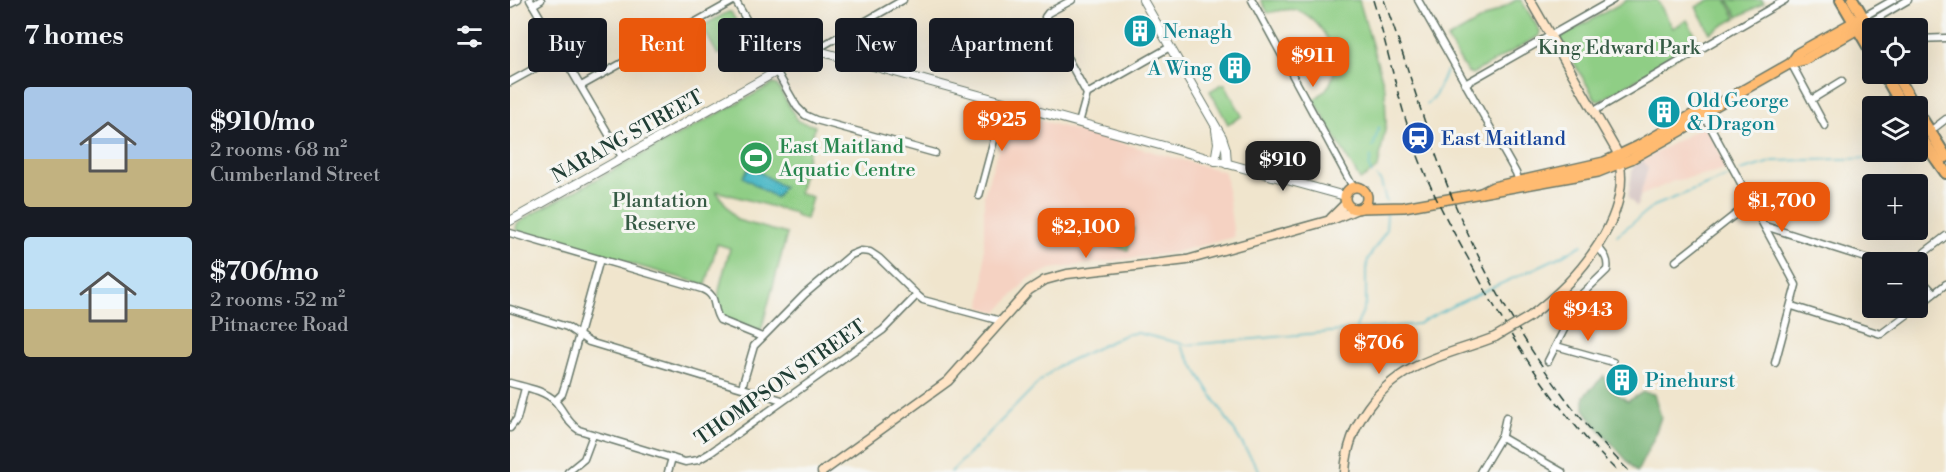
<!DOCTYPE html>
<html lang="en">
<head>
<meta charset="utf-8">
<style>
	:root { --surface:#171b24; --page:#20242c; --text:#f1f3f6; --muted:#9ea1a6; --accent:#ea580c }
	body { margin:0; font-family:"Libre Bodoni",serif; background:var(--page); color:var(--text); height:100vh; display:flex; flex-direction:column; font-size:22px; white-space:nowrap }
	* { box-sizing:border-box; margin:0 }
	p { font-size:20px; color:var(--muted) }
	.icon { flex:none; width:33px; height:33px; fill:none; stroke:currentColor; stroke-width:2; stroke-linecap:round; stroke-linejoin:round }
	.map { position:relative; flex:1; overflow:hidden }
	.sheet { display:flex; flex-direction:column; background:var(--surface); width:510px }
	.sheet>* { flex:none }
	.top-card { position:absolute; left:18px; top:18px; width:570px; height:54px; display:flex; gap:12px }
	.tools { position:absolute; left:1352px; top:18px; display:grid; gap:12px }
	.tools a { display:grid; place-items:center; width:66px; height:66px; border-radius:6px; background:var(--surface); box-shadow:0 6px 24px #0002; font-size:30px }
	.price { position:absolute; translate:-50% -51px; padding:0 14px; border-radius:12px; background:var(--accent); color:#fff; font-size:20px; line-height:39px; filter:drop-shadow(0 2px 3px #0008) }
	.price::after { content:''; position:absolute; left:50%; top:36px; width:18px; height:14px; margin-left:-9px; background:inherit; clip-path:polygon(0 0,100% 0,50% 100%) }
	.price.on { background:#222; color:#fff }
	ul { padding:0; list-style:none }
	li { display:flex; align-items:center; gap:18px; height:150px; padding:0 24px }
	li span { display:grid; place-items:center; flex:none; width:168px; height:120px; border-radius:6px; color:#555 }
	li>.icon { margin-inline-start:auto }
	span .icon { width:72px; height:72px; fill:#fffc; stroke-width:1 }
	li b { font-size:26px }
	h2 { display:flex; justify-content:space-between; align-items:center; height:72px; padding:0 24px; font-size:26px }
	.tag { padding:0 21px; border-radius:6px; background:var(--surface); box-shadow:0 6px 24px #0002; font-size:21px; line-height:54px }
	.tag.on { background:var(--accent); color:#fff }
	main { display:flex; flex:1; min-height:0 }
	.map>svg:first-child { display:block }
</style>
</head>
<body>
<main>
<section class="sheet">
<h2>7 homes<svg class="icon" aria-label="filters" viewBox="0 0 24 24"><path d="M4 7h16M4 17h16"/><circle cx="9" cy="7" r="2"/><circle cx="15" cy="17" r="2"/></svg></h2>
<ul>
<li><span style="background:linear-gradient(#a9c7e8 60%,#c2b280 0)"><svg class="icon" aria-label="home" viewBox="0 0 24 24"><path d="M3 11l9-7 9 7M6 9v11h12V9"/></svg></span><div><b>$910/mo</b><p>2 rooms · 68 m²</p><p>Cumberland Street</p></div></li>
<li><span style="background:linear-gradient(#bfe0f5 60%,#c2b280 0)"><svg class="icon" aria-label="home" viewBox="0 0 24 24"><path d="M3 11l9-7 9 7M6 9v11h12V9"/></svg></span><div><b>$706/mo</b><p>2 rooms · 52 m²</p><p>Pitnacree Road</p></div></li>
</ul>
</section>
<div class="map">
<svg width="1436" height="472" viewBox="0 0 1436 472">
	<rect width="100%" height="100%" fill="#f6f6f2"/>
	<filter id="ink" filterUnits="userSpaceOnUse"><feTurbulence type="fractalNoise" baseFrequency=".0167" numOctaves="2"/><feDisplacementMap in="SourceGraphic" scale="12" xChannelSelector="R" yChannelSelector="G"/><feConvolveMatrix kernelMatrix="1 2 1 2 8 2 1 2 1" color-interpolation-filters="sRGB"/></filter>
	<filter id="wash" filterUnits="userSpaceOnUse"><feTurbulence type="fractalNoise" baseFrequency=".008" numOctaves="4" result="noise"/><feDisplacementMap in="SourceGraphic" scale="24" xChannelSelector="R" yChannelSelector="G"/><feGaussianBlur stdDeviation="1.35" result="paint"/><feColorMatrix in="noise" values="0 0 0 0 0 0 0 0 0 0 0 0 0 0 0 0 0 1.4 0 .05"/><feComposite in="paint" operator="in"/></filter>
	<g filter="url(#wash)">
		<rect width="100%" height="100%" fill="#f0e5cd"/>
		<!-- built -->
		<g fill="#f5d2c2">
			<path d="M 500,112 L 715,172 L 724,237 L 662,253 L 541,269 L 518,279 L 487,312 L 471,307 L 474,276 L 474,195 Z"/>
			<path d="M 1195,125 L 1219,169 L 1164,181 L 1130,196 L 1138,168 L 1133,160 Z"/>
		</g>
		<!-- industrial -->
		<path fill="#d1bfbd" d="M 1133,160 L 1138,168 L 1127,207 L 1118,198 L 1123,166 Z"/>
		<!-- green -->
		<g fill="#8fce85" stroke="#57865c" stroke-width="1.5">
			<path d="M 751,0 L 849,0 L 875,89 L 876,124 L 868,168 L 850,180 L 804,100 C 811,94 819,89 822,79 C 831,55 811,17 786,10 C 777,8 767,11 758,13 Z"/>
			<path d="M 1006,0 L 1011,0 L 1030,31 L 1029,36 L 962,74 L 957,72 L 937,39 Z"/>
			<path d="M 1117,0 L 1147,0 L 1163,28 L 1177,20 L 1190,43 L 1090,101 L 1086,100 L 1051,41 L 1052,36 Z"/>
			<path d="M 1199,0 L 1216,0 L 1226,18 L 1200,33 L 1186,7 Z"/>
			<path d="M 1218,0 L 1252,0 L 1254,3 L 1228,17 Z"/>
			<path d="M 218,12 L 221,12 L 236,39 L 208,55 L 192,26 Z"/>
			<path d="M 263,84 L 267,85 L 288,121 L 305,126 L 289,193 L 302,197 L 296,219 L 285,216 L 285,213 L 206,191 L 227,220 L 277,234 L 251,331 L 214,319 C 199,306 217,265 220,248 L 207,244 L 196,285 L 11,233 L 6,229 L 7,224 L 22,214 Z"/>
			<path d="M 712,84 L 715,84 L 732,116 L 718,124 L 700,91 Z"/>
			<path d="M 600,223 L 611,226 L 605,247 L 594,244 Z"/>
			<path d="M 613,225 L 624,228 L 618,250 L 607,247 Z"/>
		</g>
		<!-- forest -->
		<path fill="#73b172" stroke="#497753" stroke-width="1.5" d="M 1094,376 L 1097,387 L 1118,401 L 1133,392 L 1144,394 L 1151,417 L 1143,440 L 1127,472 L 1082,421 L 1074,409 L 1074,396 Z"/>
		<!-- water -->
		<path fill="#4ab7c6" stroke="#347a7d" stroke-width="1.5" d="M 240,166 L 273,187 L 266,198 L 233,177 Z"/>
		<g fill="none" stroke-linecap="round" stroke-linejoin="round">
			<!-- stream -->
			<g stroke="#4ab7c6" stroke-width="1.5">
				<path d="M 916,105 L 925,96 L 936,71"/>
				<path d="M 863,147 L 869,127"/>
				<path d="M 861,156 L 859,168 L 862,174"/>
				<path d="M 1230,171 L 1264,161 L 1400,157"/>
				<path d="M 867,177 L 871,182 L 876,201"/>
				<path d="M 1107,235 L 1144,206 L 1221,175"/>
				<path d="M 845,330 L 856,303 L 856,270 L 858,259 L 876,231 L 877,213"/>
				<path d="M 671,346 L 750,472"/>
				<path d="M 441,472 L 530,381 L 548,366 L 617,334 L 628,333 L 677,345 L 908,324 C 961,294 1019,274 1072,245"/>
			</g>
		</g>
	</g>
	<g filter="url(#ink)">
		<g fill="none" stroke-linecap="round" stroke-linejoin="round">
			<defs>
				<g id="minor">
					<path d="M 20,0 L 112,157"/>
					<path d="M 225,0 L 287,107 L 295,115 L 306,120 L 425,153"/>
					<path d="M 562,0 L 538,13 L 535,17 L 577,94 L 569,123"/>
					<path d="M 742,0 L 843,187"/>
					<path d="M 908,0 L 1006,173 L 1010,184"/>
					<path d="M 0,4 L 8,0"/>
					<path d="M 23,5 L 31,0"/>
					<path d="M 1353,17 L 1383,0"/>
					<path d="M 1357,24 L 1398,0"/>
					<path d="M 340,31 C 331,41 332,49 341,59"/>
					<path d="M 1407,39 L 1436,38"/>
					<path d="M 305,50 L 393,0"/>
					<path d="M 1281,63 L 1315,126"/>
					<path d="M 0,82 L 51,54"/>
					<path d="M 955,84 L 1103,0"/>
					<path d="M 71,86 L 225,0"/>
					<path d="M 577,94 L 660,47"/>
					<path d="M 1301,100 L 1332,81"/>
					<path d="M 1084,111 L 1275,0"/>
					<path d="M 1193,113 L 1286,285 L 1265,363"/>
					<path d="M 1419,132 L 1436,119"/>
					<path d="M 469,196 L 494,103"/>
					<path d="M 1255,226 L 1368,262"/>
					<path d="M 0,233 L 192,289 C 209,296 201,307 210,320 L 252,337"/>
					<path d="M 1166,261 L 1241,202"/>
					<path d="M 1407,273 L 1415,252 L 1436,236"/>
					<path d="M 1407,275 L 1424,293"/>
					<path d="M 1282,306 L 1371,334 L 1406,308"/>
					<path d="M 1407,307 L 1436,284"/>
					<path d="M 0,309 L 57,327 L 79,342 L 272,400"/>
					<path d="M 1046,346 L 1103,362"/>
					<path d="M 1038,361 L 1072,294 L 1097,270 C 1099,259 1094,254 1087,246"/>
					<path d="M 0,383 C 14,387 34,390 45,401 C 54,411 57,423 69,430 L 175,462 L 188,460 L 200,453 L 373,330 L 407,295 L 413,300 L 491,321"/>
					<path d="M 232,387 L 244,346 L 295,294 L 341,255 L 351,251 L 360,252 L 369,258 L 407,295"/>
					<path d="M 45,401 L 52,394 L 55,385 L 90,259"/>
					<path d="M 0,428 L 7,419 L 15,388"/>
					<path d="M 991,437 L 1052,472"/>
					<path d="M 58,472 L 74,459 L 83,435"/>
					<path d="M 158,472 L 162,458"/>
					<path d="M 970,472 L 992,435 L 996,417"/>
				</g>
				<g id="tertiary">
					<path d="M 633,0 L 712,137 L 716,149 L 717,164"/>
					<path d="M 705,161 L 708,143 L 706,130"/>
					<path d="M 0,221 L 305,50 L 835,196"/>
				</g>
				<g id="secondary">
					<path d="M 821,218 L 836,203"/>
					<path d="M 1019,317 C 1066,282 1129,213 1106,150 L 1020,0"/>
					<path d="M 312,472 L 438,381 L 519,290 L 535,280 L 557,274 L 677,260 L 824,219 L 845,210"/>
					<path d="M 835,472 C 838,424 868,384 911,364 C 934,353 960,347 985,337"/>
				</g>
				<g id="primary">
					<path d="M 1281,63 L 1288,53 L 1349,19"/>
					<circle cx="846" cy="198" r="11"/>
					<path d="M 971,193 L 983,187 L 1094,162 L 1128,146 L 1182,115 L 1193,113 L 1281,63 L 1294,60 L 1353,26"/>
					<path d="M 851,208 L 894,207 L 1088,172 L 1121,159 L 1185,123 L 1193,113"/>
				</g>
				<g id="trunk">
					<path d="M 1331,0 L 1362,53"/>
					<path d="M 1343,0 L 1362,32"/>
					<path d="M 1374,74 L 1392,106"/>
					<path d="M 1386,74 L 1404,106"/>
					<path d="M 1407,111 L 1436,157"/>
					<path d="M 1407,132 L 1436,173"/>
				</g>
			</defs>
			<!-- minor casing -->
			<use href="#minor" stroke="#68786a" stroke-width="9"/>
			<!-- tertiary casing -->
			<use href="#tertiary" stroke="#68786a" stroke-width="10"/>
			<!-- secondary casing -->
			<use href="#secondary" stroke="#68786a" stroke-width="11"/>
			<!-- primary casing -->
			<use href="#primary" stroke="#68786a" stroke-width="12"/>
			<!-- trunk casing -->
			<use href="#trunk" stroke="#68786a" stroke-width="14"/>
			<!-- minor -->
			<use href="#minor" stroke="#fff" stroke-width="6"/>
			<!-- tertiary -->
			<use href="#tertiary" stroke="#fff" stroke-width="8"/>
			<!-- secondary -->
			<use href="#secondary" stroke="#ffe4c6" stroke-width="8"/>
			<!-- primary -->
			<use href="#primary" stroke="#ffbb71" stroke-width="9"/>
			<!-- trunk -->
			<use href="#trunk" stroke="#ffbb71" stroke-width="10"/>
			<!-- rail -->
			<g stroke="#1f3d34" stroke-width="1.5" stroke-dasharray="9 4.5" stroke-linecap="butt">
				<path d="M 863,0 C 878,48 887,97 904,145 C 918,185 938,223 959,260 C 999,336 1046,412 1108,472"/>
				<path d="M 874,0 C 899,68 918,140 946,207 C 987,304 1045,398 1120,472"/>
			</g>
			<defs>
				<path id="secondary-bridge" d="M 985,337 L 1019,317"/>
			</defs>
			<!-- secondary-bridge casing -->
			<use href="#secondary-bridge" stroke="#68786a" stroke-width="11" stroke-linecap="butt"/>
			<!-- secondary-bridge -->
			<use href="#secondary-bridge" stroke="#ffe4c6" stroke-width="8"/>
		</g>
	</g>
	<!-- icons -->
	<defs>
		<symbol id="building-disc" viewBox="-11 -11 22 22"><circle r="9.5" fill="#0f9aa8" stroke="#f6f6f2"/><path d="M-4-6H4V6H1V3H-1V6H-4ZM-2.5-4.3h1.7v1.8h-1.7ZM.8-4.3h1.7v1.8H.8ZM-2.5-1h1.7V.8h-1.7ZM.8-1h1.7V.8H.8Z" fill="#fff"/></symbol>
		<symbol id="station-disc" viewBox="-11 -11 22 22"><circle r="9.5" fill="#1a4fb4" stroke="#f6f6f2"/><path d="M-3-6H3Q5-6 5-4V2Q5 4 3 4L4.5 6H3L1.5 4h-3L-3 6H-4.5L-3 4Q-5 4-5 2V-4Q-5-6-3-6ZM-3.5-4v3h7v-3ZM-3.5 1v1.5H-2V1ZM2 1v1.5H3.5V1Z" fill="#fff"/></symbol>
		<symbol id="stadium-disc" viewBox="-11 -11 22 22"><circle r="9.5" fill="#2e9e5b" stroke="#f6f6f2"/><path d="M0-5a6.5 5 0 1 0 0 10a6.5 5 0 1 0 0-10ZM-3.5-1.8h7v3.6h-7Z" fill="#fff"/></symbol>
	</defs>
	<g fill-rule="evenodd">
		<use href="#building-disc" x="611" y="12" width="38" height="38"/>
		<use href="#building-disc" x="706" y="49" width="38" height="38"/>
		<use href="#building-disc" x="1135" y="93" width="38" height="38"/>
		<use href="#station-disc" x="889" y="119" width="38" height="38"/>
		<use href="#stadium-disc" x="227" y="139" width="38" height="38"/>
		<use href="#building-disc" x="1093" y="361" width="38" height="38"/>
	</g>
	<g text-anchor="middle" stroke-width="6" stroke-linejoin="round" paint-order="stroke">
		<!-- culture labels -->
		<g font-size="20" fill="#0d838f" stroke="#f6f6f2" text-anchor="start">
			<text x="653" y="38">Nenagh</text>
			<text x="702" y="75" text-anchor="end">A Wing</text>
			<text x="1177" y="107">Old George<tspan x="1177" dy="23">&amp; Dragon</tspan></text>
			<text x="1135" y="387">Pinehurst</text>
		</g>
		<!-- park labels -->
		<g font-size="20" fill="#355a44" stroke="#f6f6f2">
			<text x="1109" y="54">King Edward Park</text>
			<text x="150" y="207">Plantation<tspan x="150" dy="23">Reserve</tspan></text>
		</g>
		<!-- street labels -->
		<g font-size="20" fill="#1f3d34" stroke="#f6f6f2">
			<text transform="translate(117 136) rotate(-29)" y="7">NARANG STREET</text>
			<text transform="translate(270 382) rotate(-35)" y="7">THOMPSON STREET</text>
		</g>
		<!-- transit labels -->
		<g font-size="20" fill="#164399" stroke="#f6f6f2" text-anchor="start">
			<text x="931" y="145">East Maitland</text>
		</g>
		<!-- leisure labels -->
		<g font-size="20" fill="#27864d" stroke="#f6f6f2" text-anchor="start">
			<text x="269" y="153">East Maitland<tspan x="269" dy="23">Aquatic Centre</tspan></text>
		</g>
	</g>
</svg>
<div class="tools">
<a><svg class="icon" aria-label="locate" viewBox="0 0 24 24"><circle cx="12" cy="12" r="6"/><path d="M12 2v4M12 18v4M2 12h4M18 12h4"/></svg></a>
<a><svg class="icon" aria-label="layers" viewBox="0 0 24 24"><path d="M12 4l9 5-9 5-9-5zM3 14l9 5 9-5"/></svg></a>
<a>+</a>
<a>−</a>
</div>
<b class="price" style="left:803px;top:88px">$911</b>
<b class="price" style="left:492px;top:152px">$925</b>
<b class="price on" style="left:773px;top:192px">$910</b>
<b class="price" style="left:1272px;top:233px">$1,700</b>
<b class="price" style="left:576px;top:259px">$2,100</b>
<b class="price" style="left:1078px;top:342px">$943</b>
<b class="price" style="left:869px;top:375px">$706</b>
<div class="top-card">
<a class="tag">Buy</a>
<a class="tag on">Rent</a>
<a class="tag">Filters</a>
<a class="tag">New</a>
<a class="tag">Apartment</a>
</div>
</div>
</main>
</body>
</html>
